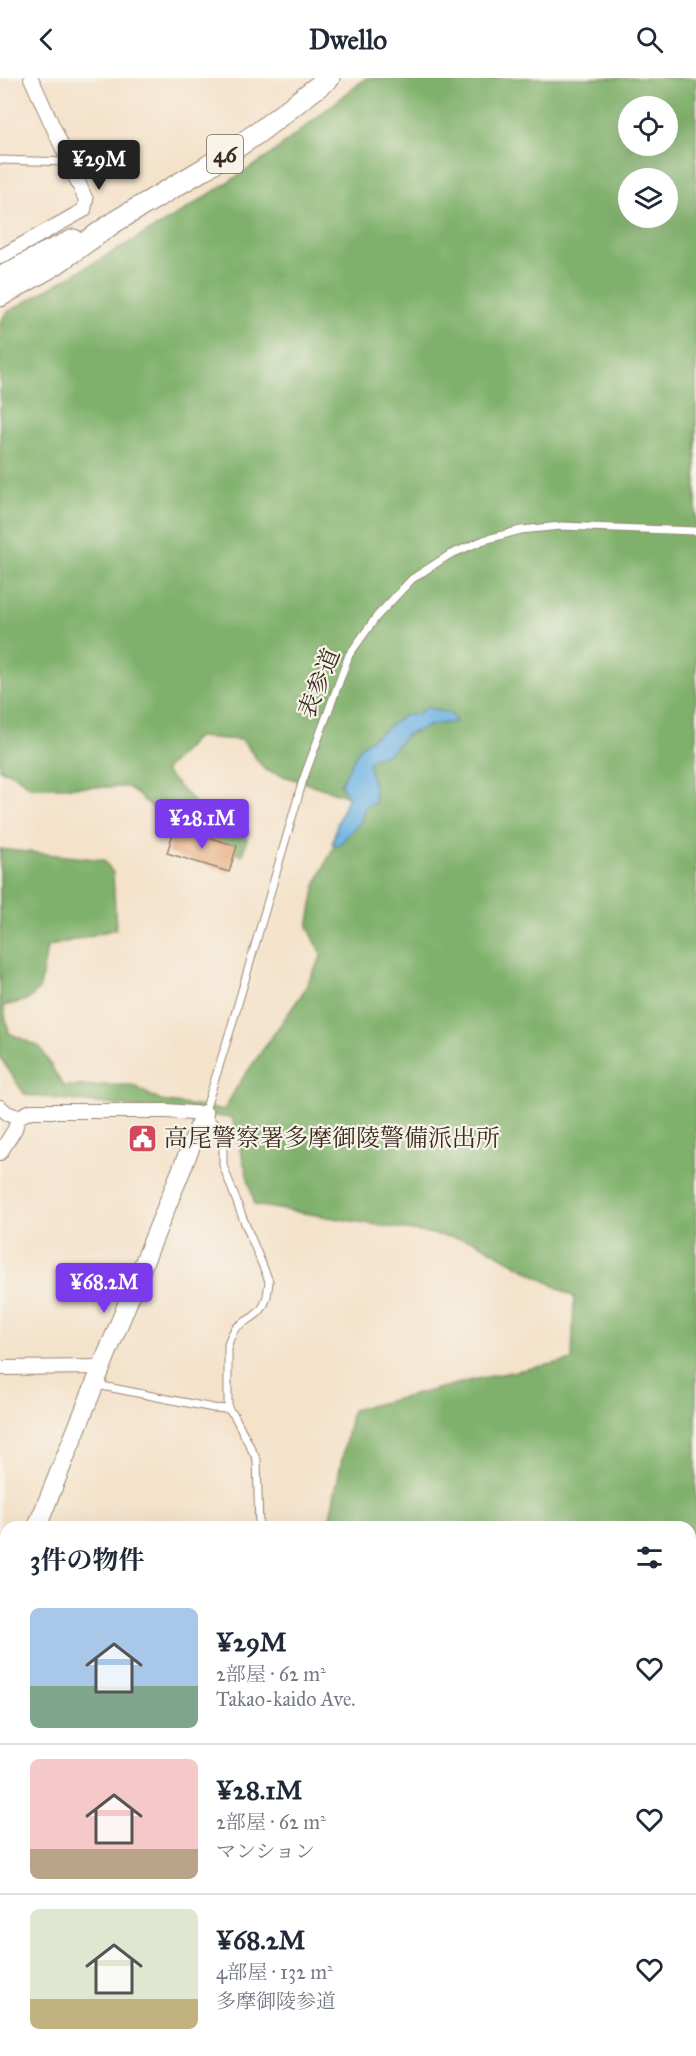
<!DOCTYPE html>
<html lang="ja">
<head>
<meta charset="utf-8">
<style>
	:root { --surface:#fff; --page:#f2f2f3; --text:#1f2937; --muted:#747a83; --line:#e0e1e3; --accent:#7c3aed }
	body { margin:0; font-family:"IM FELL Great Primer","Noto Serif JP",serif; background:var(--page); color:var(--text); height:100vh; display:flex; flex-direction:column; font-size:22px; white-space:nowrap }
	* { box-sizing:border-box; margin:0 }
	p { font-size:20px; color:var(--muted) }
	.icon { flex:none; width:33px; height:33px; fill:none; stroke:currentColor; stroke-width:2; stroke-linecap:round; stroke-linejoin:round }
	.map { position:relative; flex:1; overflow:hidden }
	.drawer { position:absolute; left:0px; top:1443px; width:696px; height:536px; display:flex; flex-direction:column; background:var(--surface); border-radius:18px 18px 0 0; box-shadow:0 6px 24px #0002 }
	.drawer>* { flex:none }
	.fabs { position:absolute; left:618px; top:18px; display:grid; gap:12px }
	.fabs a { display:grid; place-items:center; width:60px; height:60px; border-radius:50%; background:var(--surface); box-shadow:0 6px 24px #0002; font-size:30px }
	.price { position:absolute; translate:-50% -51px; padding:0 14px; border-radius:6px; background:var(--accent); color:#fff; font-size:20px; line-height:39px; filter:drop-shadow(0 2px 3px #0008) }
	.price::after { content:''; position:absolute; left:50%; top:36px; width:18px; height:14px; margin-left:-9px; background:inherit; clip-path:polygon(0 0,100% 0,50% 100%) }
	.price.current { background:#222; color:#fff }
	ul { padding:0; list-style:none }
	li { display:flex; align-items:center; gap:18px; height:150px; padding:0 30px }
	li+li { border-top:2px solid var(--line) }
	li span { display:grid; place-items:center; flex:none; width:168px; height:120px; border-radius:9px; color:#555 }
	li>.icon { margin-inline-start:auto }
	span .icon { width:72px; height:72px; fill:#fffc; stroke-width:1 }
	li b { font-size:26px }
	h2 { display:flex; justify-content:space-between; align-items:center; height:72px; padding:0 30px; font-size:26px }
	header { display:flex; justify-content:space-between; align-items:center; height:78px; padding:0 30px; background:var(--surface); font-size:27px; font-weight:700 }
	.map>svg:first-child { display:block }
</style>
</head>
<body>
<header><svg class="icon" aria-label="back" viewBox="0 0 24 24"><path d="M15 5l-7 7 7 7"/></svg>Dwello<svg class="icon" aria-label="search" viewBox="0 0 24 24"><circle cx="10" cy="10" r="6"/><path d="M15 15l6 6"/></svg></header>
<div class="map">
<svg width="696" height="1978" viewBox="0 0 696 1978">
	<rect width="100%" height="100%" fill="#f7f3e8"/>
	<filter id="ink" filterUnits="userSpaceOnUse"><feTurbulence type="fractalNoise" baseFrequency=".0167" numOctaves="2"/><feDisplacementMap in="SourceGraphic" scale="12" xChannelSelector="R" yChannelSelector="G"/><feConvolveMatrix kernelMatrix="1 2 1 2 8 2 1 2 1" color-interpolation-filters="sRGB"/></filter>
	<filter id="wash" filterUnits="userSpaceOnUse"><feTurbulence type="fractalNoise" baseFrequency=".008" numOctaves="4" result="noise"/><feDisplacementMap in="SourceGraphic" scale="24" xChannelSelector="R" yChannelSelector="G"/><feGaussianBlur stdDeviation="1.35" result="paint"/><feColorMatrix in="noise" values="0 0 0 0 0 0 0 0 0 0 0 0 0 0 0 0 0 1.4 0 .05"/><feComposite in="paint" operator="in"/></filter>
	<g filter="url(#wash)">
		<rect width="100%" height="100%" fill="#f4e2ca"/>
		<!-- forest -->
		<path fill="#80b16c" stroke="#5e6e45" stroke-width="1.5" fill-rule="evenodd" d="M 366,0 L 696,0 L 696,1617 L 690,1628 L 690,1449 L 328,1449 L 352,1332 L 481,1300 L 572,1282 L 574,1219 L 475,1163 L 255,1127 L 232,1040 L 25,1017 L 0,979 L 0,771 L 104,782 L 113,795 L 116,851 L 47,869 L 40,910 L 28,922 L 3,928 L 9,955 L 40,969 L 63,1008 L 132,1007 L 161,1023 L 224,1032 L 238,1007 L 302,916 L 322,877 L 308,849 L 316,806 L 356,721 L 265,692 L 242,662 L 197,659 L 164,693 L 198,728 L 249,754 L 242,778 L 158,734 L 128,709 L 31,709 L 12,695 L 0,692 L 0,244 L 6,235 L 174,139 L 266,80 ZM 628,28 L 668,28 L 668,68 L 628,68 ZM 628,100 L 668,100 L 668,140 L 628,140 Z"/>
		<!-- water -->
		<path fill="#6db3e4" stroke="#546e81" stroke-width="1.5" d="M 426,629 L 451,636 L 456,644 L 432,647 L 406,657 L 390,675 L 374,680 L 368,685 L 374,708 L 375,725 L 364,730 L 361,743 L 339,767 L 332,766 L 338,743 L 348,718 L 340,707 L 360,669 L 405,637 L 418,636 Z"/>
		<g id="blocks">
			<!-- building -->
			<path fill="#e6a16f" d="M 175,749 L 237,768 L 229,794 L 167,775 Z"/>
		</g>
	</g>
	<g filter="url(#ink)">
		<use href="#blocks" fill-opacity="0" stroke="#988674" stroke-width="1.5"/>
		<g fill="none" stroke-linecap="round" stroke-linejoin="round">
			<defs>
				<g id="service">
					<path d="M 0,82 L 70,84"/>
					<path d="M 97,1307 L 213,1330 L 228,1331 L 234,1337 L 257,1382 L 259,1449"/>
					<path d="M 228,1331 L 228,1267 C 235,1241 245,1248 259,1234 C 267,1226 268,1213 269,1203 L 242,1138 L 223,1087 L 223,1059 L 216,1047 L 204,1036 L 231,950 L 303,702 L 349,577 L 377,538 L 412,501 L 449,477 L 484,462 L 521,452 L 561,448 L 696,453"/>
					<path d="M 0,1675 L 6,1678"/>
				</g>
				<g id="minor">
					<path d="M 0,179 L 84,132 L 86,122 L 31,0"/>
					<path d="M 0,1029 L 7,1035 L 18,1039 L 31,1033 L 167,1033 L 204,1036"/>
					<path d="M 0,1075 L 15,1051 L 18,1039"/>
					<path d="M 0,1290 L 101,1289"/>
					<path d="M 690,1702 L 696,1690"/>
					<path d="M 690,1840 L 696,1844"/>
					<path d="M 690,1919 L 696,1923"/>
					<path d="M 690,1955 L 696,1949"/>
					<path d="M 106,1978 L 108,1972"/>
					<path d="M 222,1978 L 224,1972"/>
					<path d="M 487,1978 L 489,1972"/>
					<path d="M 569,1978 L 571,1972"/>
					<path d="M 668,1978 L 673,1972"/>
				</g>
				<g id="tertiary">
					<path d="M 0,1571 L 6,1574"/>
					<path d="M 690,1745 L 696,1748"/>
				</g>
				<g id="secondary">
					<path d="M 37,1449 L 204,1036"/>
					<path d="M 0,1538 L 6,1524"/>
				</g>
				<g id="primary">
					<path d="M 0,200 L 46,175 L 74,162"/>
					<path d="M 0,218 L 54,187 L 116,143 L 204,91 L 259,54 L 329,0"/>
				</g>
			</defs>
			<!-- service casing -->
			<use href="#service" stroke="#988674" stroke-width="9"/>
			<!-- minor casing -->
			<use href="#minor" stroke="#988674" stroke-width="16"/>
			<!-- tertiary casing -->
			<use href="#tertiary" stroke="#988674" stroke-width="19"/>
			<!-- secondary casing -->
			<use href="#secondary" stroke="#988674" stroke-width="20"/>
			<!-- primary casing -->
			<use href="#primary" stroke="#988674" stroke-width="23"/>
			<!-- service -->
			<use href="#service" stroke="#fff" stroke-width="7"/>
			<!-- minor -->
			<use href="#minor" stroke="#fff" stroke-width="14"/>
			<!-- tertiary -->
			<use href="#tertiary" stroke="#fff" stroke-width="16"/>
			<!-- secondary -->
			<use href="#secondary" stroke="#fff" stroke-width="18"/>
			<!-- primary -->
			<use href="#primary" stroke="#fff" stroke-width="21"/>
		</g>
	</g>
	<!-- icons -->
	<defs>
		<symbol id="civic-square" viewBox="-11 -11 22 22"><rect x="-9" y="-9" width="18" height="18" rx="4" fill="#d1495b" stroke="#f7f3e8"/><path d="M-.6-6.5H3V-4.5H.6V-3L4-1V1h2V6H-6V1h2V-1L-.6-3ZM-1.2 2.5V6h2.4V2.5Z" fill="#fff"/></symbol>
	</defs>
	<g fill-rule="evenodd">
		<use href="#civic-square" x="126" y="1044" width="33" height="33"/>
	</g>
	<g text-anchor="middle" stroke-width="4.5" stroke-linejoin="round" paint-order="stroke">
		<!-- shield labels -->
		<rect fill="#f7f3e8" stroke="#73665b" stroke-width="1.5" x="207" y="57" width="36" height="38" rx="4.5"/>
		<g font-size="22" font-weight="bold" fill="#3b2a1e">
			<text x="225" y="84">46</text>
		</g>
		<!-- street labels -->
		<g font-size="24" fill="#3b2a1e" stroke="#f7f3e8">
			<text transform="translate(319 605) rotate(-68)" y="8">表参道</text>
		</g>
		<!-- poi labels -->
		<g font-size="24" fill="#3b2a1e" stroke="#f7f3e8" text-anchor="start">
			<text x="164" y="1068">高尾警察署多摩御陵警備派出所</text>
		</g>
	</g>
</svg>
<div class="fabs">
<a><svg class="icon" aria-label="locate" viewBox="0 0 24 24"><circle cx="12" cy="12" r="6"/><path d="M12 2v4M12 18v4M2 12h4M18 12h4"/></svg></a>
<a><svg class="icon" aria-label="layers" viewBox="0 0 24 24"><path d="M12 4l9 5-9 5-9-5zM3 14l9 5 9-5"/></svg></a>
</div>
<b class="price current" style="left:99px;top:113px">¥29M</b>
<b class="price" style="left:202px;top:772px">¥28.1M</b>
<b class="price" style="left:104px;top:1236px">¥68.2M</b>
<section class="drawer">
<h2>3件の物件<svg class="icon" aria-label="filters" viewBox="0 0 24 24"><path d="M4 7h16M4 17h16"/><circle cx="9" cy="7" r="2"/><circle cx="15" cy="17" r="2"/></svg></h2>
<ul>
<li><span style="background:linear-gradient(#a9c7e8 65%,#7fa58c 0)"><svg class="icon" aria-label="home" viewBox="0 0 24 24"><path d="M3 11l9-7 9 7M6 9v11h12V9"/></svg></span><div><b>¥29M</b><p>2部屋 · 62 m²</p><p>Takao-kaido Ave.</p></div><svg class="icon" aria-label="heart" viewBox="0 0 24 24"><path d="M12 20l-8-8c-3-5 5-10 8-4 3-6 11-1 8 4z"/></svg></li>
<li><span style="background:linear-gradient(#f6c9c9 75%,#b9a48a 0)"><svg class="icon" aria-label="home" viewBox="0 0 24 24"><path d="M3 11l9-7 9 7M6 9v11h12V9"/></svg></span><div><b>¥28.1M</b><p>2部屋 · 62 m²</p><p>マンション</p></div><svg class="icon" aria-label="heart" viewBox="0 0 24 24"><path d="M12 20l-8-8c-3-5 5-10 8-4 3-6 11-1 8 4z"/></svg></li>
<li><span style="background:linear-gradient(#dfe7d0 75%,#c2b280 0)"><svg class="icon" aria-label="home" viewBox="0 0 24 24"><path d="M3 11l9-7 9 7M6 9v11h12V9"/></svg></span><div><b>¥68.2M</b><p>4部屋 · 132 m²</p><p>多摩御陵参道</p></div><svg class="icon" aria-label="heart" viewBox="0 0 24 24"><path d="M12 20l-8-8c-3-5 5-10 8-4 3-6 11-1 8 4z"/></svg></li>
</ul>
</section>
</div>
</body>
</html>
